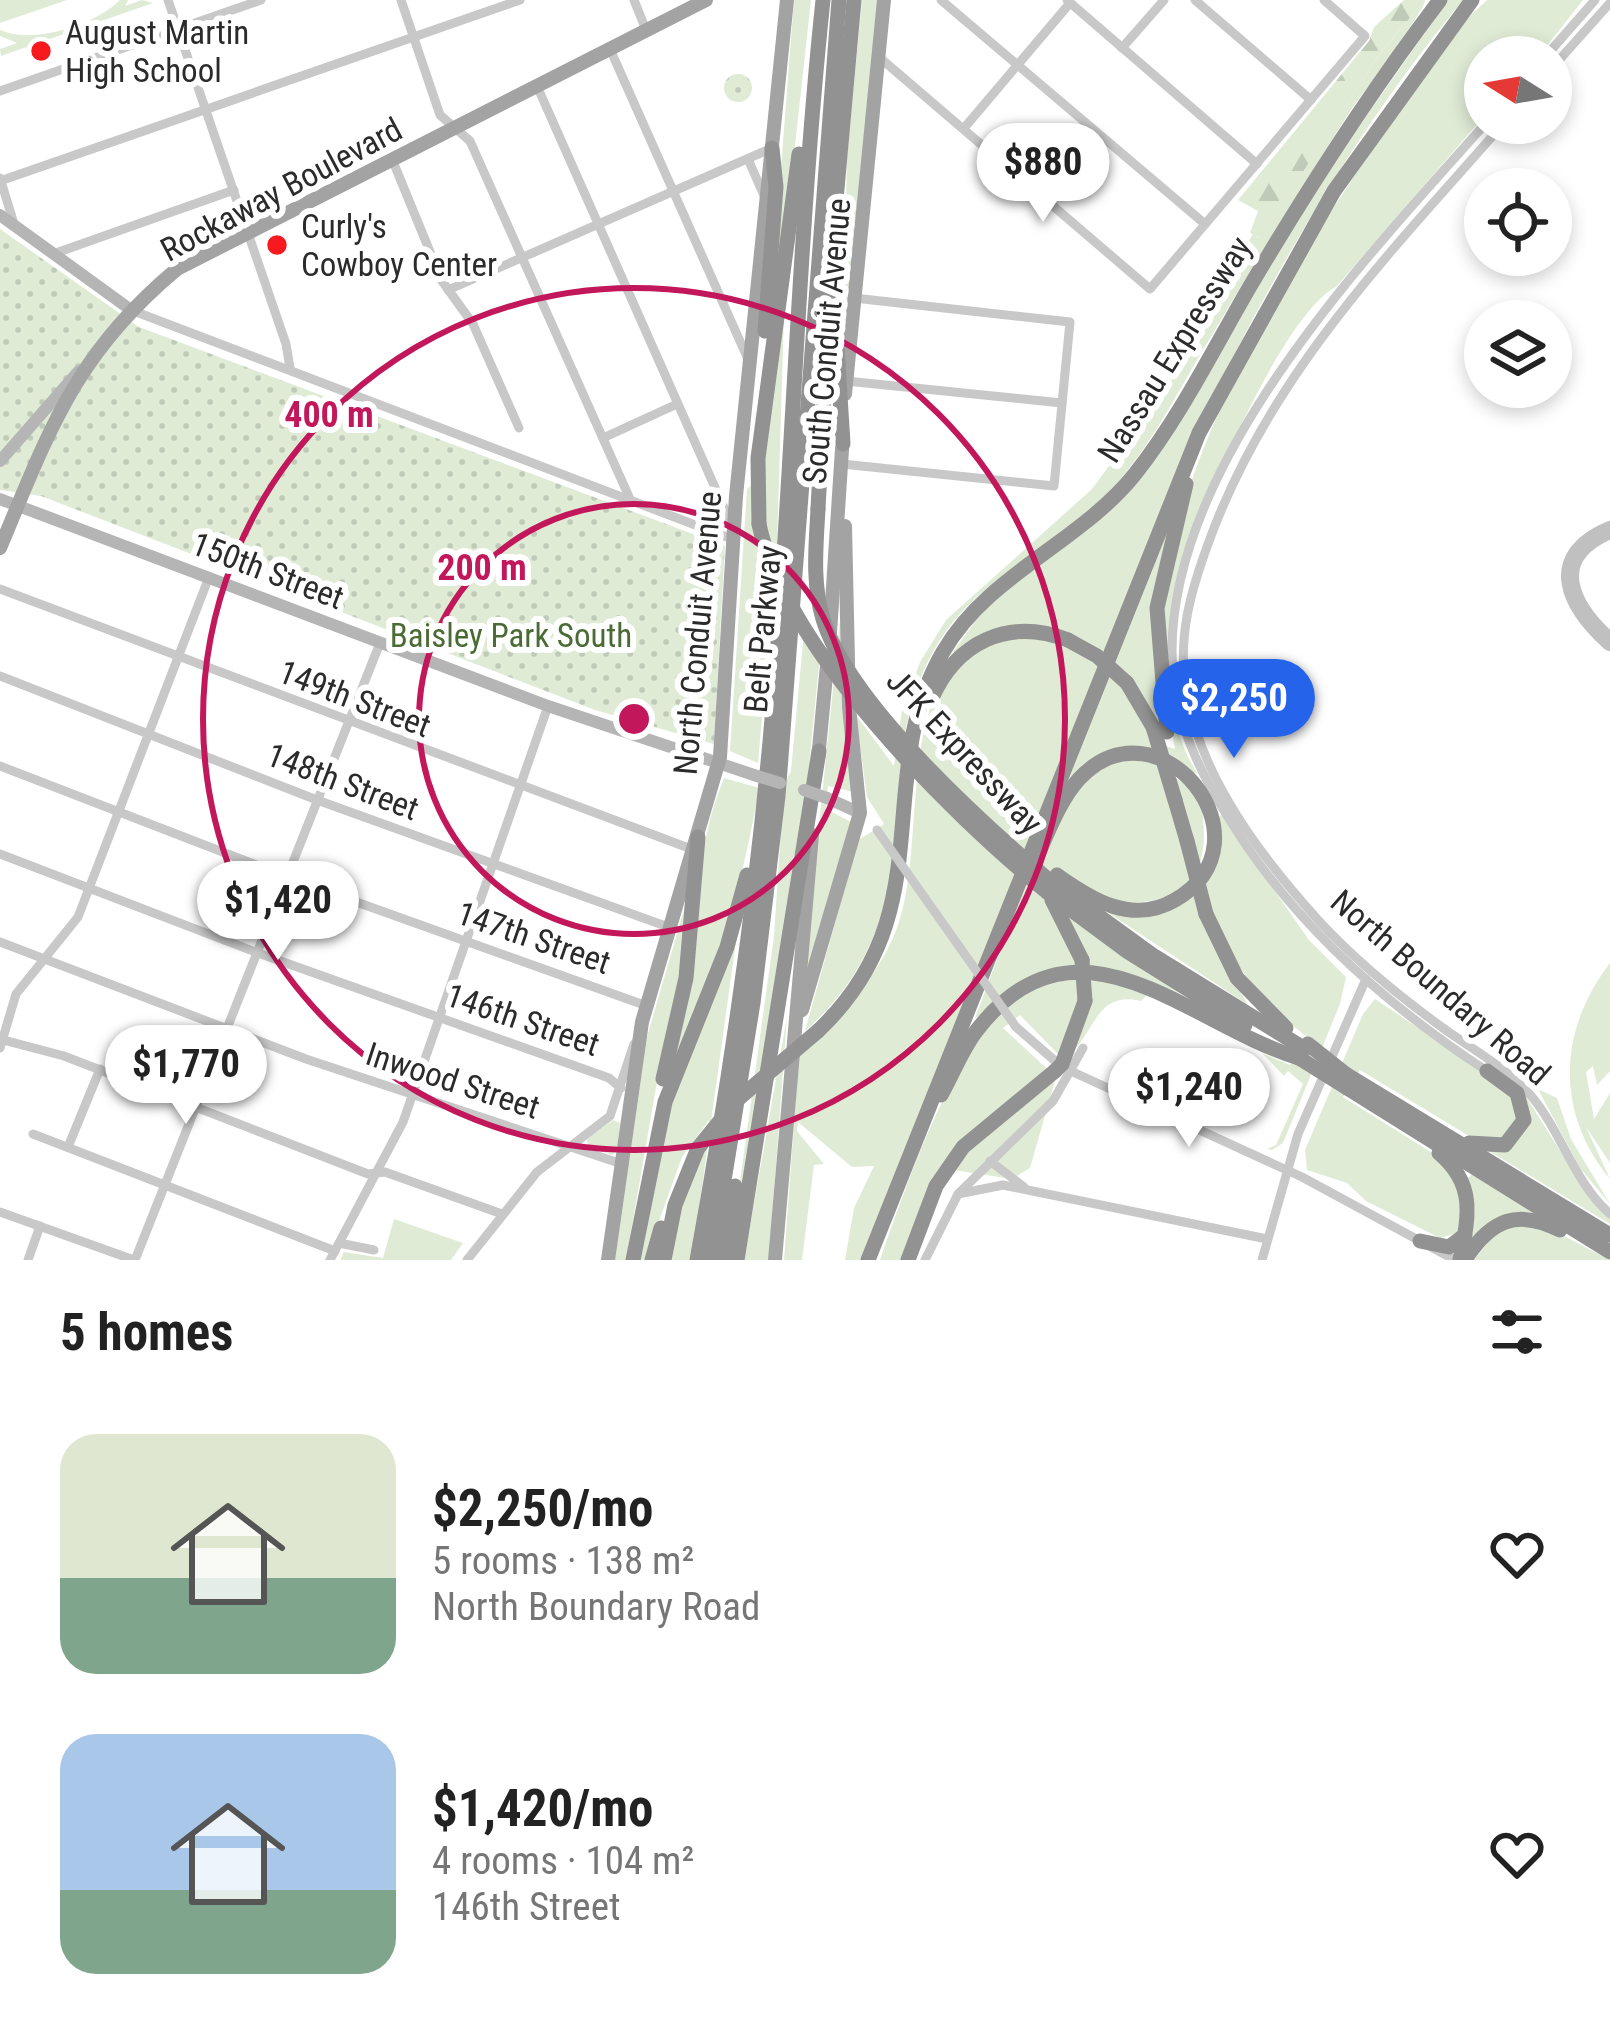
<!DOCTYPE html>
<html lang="en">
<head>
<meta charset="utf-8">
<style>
	:root { --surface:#fff; --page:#f6f6f6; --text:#222; --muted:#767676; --accent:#2563eb }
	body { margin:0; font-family:"Roboto Condensed",sans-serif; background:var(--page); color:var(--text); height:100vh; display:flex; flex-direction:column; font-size:45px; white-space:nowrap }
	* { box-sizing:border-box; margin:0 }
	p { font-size:39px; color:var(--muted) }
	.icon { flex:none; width:66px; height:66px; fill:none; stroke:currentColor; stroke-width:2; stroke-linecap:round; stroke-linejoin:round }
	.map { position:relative; height:1260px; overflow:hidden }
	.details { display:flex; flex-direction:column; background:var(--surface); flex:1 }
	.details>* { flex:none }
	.needle { width:78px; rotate:281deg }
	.fabs { position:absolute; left:1464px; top:36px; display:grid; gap:24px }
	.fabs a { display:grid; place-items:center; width:108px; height:108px; border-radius:50%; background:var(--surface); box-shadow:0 6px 18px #0003; font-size:60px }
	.price { position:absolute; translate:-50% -102px; padding:0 27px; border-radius:42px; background:#fff; color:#222; font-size:39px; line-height:78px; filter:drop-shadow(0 3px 6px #0008) }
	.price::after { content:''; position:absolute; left:50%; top:72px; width:36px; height:27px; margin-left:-18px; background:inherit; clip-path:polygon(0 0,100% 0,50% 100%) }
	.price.current { background:var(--accent); color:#fff }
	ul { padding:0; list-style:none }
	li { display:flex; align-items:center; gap:36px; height:300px; padding:0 60px }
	li span { display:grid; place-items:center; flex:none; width:336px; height:240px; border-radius:36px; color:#555 }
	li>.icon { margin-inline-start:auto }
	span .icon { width:144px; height:144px; fill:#fffc; stroke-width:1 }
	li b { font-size:51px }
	h2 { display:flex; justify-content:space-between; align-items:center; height:144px; padding:0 60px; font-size:51px }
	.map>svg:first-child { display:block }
</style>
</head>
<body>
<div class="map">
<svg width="1610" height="1260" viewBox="0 0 1610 1260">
	<defs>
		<pattern id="forest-firs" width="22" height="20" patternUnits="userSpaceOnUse" patternTransform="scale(3)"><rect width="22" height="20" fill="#e0ebd6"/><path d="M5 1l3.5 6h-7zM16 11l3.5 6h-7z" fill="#c0cab8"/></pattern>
		<pattern id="park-dots" width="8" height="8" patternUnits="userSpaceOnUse" patternTransform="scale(3)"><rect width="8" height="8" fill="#e0ebd6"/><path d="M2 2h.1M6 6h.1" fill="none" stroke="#c0cab8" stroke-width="1.8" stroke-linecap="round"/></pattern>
	</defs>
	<rect width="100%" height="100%" fill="#fff"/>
	<!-- grass -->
	<g fill="#e0ebd6">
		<path d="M 0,0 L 67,0 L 0,23 Z"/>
		<path d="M 120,0 L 128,0 L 125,6 L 142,0 L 153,3 L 1,56 L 0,49 L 17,43 L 0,36 L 0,30 C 33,45 95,25 120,0 Z"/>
		<path d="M 794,0 L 811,0 L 785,237 L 774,259 Z"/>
		<path d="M 862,0 L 878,0 L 843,342 L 847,159 Z"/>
		<path d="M 1425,0 C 1426,9 1361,95 1347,116 C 1300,190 1254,264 1209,340 C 1178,391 1151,447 1110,491 C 1058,546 982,575 940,640 C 859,767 945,908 805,1031 L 858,840 L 884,824 L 867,797 L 856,715 L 894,766 L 902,710 L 920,662 L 946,620 L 1092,489 L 1131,436 L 1253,234 L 1259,238 L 1378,56 Z"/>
		<path d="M 1448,0 L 1463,0 C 1349,137 1261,295 1184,455 L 863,1260 L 845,1260 L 854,1208 L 874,1166 L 852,1167 L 798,1122 L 797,1131 L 824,1164 L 814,1165 L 802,1260 L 784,1260 L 799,1056 C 836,1014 878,982 898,925 C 923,853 903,728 950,671 C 963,655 983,642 999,628 L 966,642 L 942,667 L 990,601 L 1089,529 L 1143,472 L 1301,209 Z"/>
		<path d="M 1487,0 L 1583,0 L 1538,57 L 1485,57 L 1485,115 L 1336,287 C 1278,316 1177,554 1170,625 C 1165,673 1171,735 1198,774 L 1123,752 L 1060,792 L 1171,515 L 1153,629 L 1162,723 L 1157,723 L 1131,680 L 1154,742 L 1175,749 C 1168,706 1158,657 1162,613 C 1180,409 1344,189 1461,24 Z"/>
		<path d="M 784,313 L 777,547 L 758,763 L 730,751 L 747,489 L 762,476 Z"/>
		<path d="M 843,591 L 854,792 L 828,786 L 826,809 L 851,822 L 803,983 Z"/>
		<path d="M 804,632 L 820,657 L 803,823 L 754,1138 L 737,1203 L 774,936 L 784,785 L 791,771 Z"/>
		<path d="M 1130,759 L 1158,763 L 1200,797 C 1224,924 1133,904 1044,898 L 1183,996 C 1129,971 1076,951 1019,984 C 1003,994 991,1012 975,1018 C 997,962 1042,827 1080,785 C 1094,771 1112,764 1130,759 Z"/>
		<path d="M 724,778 L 759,788 C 741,894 718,961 674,1059 C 697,968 688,864 724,778 Z"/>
		<path d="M 1221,814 L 1309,940 L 1346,977 L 1340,1004 L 1283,1143 L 1272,1150 L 1267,1149 L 1276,1145 L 1303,1084 L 1288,1071 L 1284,1076 L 1262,1053 L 1290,1065 L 1306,1036 C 1253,996 1226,956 1207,893 L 1199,902 L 1211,941 L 1248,1005 L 1092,902 C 1139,918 1194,915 1213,860 C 1218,845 1215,826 1221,814 Z"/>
		<path d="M 687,899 L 683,968 L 658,1076 L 626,1260 L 614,1260 L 638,1068 Z"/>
		<path d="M 736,941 L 692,1260 L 669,1260 L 683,1194 L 706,1148 L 709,1120 L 682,1157 L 645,1260 L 638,1260 L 676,1073 Z"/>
		<path d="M 1610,963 L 1610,1071 L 1597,1085 L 1593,1066 L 1586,1072 L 1594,1119 L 1610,1093 L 1610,1163 L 1586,1127 L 1610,1179 C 1555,1112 1558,1031 1610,963 Z"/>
		<path d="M 1078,975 L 1151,991 L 1141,1001 C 1098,991 1096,1028 1071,1054 L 1058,1054 L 1020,1015 L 1003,1028 L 1056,1077 L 1030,1168 L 1012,1179 L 953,1170 L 902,1260 L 880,1260 C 908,1182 958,1027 1032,986 C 1045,980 1064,978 1078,975 Z"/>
		<path d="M 1375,999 L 1512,1091 L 1521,1115 L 1503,1141 L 1469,1136 L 1360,1070 L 1343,1097 L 1442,1159 L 1463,1192 L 1460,1232 L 1440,1238 L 1366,1201 L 1347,1183 L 1307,1170 L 1305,1150 L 1363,1014 Z"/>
		<path d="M 787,1017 L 769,1260 L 744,1260 Z"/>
		<path d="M 1538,1089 L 1557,1098 L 1571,1139 L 1610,1204 L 1580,1168 Z"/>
		<path d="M 1525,1095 L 1584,1189 L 1610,1216 L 1610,1224 L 1489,1151 C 1520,1143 1536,1129 1525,1095 Z"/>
		<path d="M 613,1120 L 620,1123 L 617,1151 L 612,1155 L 588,1147 L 587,1139 Z"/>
		<path d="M 1473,1173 L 1540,1216 L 1526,1213 L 1467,1249 L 1475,1210 L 1467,1179 Z"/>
		<path d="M 394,1219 L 463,1243 L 451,1260 L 340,1260 L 344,1252 L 383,1258 Z"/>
		<path d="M 1537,1222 L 1610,1260 L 1474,1260 L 1502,1225 Z"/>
	</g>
	<!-- forest -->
	<path fill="url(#forest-firs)" d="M 1404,0 L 1425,0 L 1378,56 L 1260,238 L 1250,233 L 1258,211 L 1238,200 L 1369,41 L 1374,27 Z"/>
	<!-- park -->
	<g fill="url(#park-dots)">
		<circle cx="738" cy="88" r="14"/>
		<path d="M 0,229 L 139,327 L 725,546 L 714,744 L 595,710 L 41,496 L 0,490 Z"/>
	</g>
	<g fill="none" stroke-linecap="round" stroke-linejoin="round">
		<!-- taxiway -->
		<path stroke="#c0c0c0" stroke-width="18" d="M 1610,530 C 1544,558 1571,607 1610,642"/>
		<!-- minor -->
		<g stroke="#c8c8c8" stroke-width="9">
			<path d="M 168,0 L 286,344 L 290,368"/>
			<path d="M 401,0 L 440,115 L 470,141 L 630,499"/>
			<path d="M 634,0 L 646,30"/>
			<path d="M 941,0 L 1205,224"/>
			<path d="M 1067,0 L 1257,164"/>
			<path d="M 1195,0 L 1311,100"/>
			<path d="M 1122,48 L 1164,0"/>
			<path d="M 610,49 L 747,357"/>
			<path d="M 879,57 L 1150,289 L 1365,36 L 1324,0"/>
			<path d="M 1545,57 L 1595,0"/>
			<path d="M 1551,69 L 1610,3"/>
			<path d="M 537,86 L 733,528"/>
			<path d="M 0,91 L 261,0"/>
			<path d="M 1486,123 C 1364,260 1149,483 1174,683 C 1181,742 1215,799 1248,848 C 1311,939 1395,1011 1487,1071"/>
			<path d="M 1504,123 C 1391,252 1272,372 1211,536 C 1191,589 1176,639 1187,695 C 1202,780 1263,859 1319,921 C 1356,961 1399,996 1443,1028 C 1469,1047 1500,1064 1523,1087 C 1560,1124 1570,1178 1610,1214"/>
			<path d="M 965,127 L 1070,3"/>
			<path d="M 392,159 L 442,281 L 473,324 L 519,428"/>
			<path d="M 748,159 L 765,198"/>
			<path d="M 0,178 L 15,227"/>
			<path d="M 0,181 L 520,0"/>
			<path d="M 53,254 L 234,190"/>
			<path d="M 448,290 L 772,148"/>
			<path d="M 131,310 L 732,539"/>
			<path d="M 846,381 L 1062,403"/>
			<path d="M 603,438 L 677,404"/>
			<path d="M 842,464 L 1054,486 L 1070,322 L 854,298"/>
			<path d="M 0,589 L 694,850"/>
			<path d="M 0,676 L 317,800 L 671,928"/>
			<path d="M 0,766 L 295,880 L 647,1006"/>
			<path d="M 0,854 L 258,953 L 609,1078 L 621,1088"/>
			<path d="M 0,942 L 306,1059 L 622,1164"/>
			<path d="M 1016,1027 L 1062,1067 L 1302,1177 L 1455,1260"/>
			<path d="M 0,1039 L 64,1056 L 368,1174 L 385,1172 L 502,1214"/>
			<path d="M 0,1048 L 16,994 L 78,917 L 209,577"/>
			<path d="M 33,1134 L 335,1251"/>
			<path d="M 68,1147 L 100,1069"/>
			<path d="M 990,1161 L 1024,1187"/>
			<path d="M 958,1194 L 1003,1185 L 1267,1239"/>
			<path d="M 0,1212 L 134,1260"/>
			<path d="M 339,1243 L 374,1250"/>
			<path d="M 28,1260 L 40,1226"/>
			<path d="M 135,1260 L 380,643"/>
			<path d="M 330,1260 L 403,1122 L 548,706"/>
			<path d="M 467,1260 L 537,1172 L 610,1116 L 634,1044"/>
			<path d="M 925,1260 L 958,1194 L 1053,1101 L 1083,1048"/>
			<path d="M 1262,1260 L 1298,1134 L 1366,979"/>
		</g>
		<!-- secondary -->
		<g stroke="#b5b5b5" stroke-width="12">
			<path d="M 0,215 L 131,310"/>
			<path d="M 0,461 L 78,372"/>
			<path d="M 0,499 L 548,706 L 757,776"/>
			<path d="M 827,798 L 860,813"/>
		</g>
		<!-- primary -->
		<g stroke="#a3a3a3" stroke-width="14">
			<path d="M 845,394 L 884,0"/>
			<path d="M 0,548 C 50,429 75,354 177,269 L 706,0"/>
			<path d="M 830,633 L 843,434"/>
			<path d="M 818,759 L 828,655"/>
			<path d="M 802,1010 L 860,813 L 849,707 L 845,526"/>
			<path d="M 608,1260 L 642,1022 L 720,757 L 736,496 L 787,0"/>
			<path d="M 775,1260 L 812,835"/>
		</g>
		<!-- motorway -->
		<g stroke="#929292" stroke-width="15">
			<path d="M 765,331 L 776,187 L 772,148"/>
			<path d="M 836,331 L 843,444"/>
			<path d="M 818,509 L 832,244 L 854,0"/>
			<path d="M 759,524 L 758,458 L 799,154"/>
			<path d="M 1127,683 L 1153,727"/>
			<path d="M 931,700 C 956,642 1008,617 1068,640"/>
			<path d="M 1167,732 L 1157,608 L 1186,484"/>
			<path d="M 1175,800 L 1187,841"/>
			<path d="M 1035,861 C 1047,835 1059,801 1079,779 C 1159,694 1277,841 1175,900 C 1132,925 1092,900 1057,875"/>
			<path d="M 1052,882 L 1154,956 L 1305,1049"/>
			<path d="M 1047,892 L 1128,952 L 1245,1025"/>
			<path d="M 1052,900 L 1082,960"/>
			<path d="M 1206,914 L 1237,978 L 1286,1028"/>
			<path d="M 818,1031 C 945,911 870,778 943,652 C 988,574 1080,543 1135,474 C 1180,417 1213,350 1249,288 C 1308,188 1370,92 1440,0"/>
			<path d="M 1062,1064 L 1085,1001"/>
			<path d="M 1347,1075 L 1610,1235"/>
			<path d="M 663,1079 L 686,978 L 698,837"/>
			<path d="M 1347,1088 L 1610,1252"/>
			<path d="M 941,1095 C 953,1074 962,1049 977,1030 C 1078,900 1189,1025 1299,1058"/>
			<path d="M 1469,1143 L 1505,1145 L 1524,1120 L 1517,1093 L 1487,1071"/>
			<path d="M 1439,1153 C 1477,1185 1468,1218 1460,1260"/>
			<path d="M 1420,1241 L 1449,1247 L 1465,1235"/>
			<path d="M 1466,1258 C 1492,1219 1517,1209 1560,1230"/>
			<path d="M 633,1260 L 665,1102 L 727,947 L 747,875"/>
			<path d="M 652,1260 L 661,1228"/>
			<path d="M 664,1260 L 675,1205 L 698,1148"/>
			<path d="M 697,1260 C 732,1069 760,876 775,682 C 793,455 799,227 823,0"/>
			<path d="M 711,1260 L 753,1003 L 778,796 L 839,0"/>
			<path d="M 725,1260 L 735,1186"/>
			<path d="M 737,1260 L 819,751"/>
			<path d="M 868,1260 L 1199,433 L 1334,191 L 1472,0"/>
			<path d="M 908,1260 L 936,1186 L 963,1147 L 1055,1071"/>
		</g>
		<!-- minor-bridge -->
		<path stroke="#c8c8c8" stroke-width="9" d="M 877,830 L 1016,1027"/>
		<!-- secondary-bridge -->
		<g stroke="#b5b5b5" stroke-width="12">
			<path d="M 757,776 L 780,783"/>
			<path d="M 804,790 L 827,798"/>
		</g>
		<!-- motorway-bridge -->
		<g stroke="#929292" stroke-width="15">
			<path d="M 818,509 C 816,546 812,583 823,619 C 849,704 983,824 1051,882"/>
			<path d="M 759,524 C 785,649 950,813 1047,892"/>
			<path d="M 1068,640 L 1097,656 L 1127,683"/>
			<path d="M 1153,727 L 1175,800"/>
			<path d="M 1187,841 L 1206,914"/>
			<path d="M 1082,960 L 1085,1001"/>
			<path d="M 1308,1044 L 1347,1075"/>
			<path d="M 1299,1058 L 1347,1088"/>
			<path d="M 1055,1071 L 1062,1064"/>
			<path d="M 698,1148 L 737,1100 L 818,1031"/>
		</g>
	</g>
	<!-- distance rings -->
	<g fill="none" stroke="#c2185b" stroke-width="6">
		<circle cx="634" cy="719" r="215"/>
		<circle cx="634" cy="719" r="431"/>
	</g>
	<!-- markers -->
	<g fill="#f6191d" stroke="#fff" stroke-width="4.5">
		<circle cx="41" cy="51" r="12"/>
		<circle cx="277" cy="245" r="12"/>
	</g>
	<g text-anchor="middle" stroke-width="12" stroke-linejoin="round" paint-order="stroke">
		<!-- poi labels -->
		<g font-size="33" fill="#2b2b2b" stroke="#fff" text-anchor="start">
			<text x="65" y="44">August Martin<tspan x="65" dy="38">High School</tspan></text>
			<text x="301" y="238">Curly's<tspan x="301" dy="38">Cowboy Center</tspan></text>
		</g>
		<!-- street labels -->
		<g font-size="33" fill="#2b2b2b" stroke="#fff">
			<text transform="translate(281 189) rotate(-28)" y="12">Rockaway Boulevard</text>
			<text transform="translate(826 341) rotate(-85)" y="12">South Conduit Avenue</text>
			<text transform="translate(1174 349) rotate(-58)" y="12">Nassau Expressway</text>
			<text transform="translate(268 570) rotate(21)" y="12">150th Street</text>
			<text transform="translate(762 629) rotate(-85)" y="12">Belt Parkway</text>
			<text transform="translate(697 633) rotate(-85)" y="12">North Conduit Avenue</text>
			<text transform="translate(355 698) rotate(21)" y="12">149th Street</text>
			<text transform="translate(965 751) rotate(47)" y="12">JFK Expressway</text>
			<text transform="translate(343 781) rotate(21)" y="12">148th Street</text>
			<text transform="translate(534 937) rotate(19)" y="12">147th Street</text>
			<text transform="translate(1441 987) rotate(41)" y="12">North Boundary Road</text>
			<text transform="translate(523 1019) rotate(19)" y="12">146th Street</text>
			<text transform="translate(453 1080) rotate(18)" y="12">Inwood Street</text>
		</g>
		<!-- park labels -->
		<g font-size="33" fill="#4b6b35" stroke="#fff">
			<text x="511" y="647">Baisley Park South</text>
		</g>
	</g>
	<circle cx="634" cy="719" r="18" fill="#c2185b" stroke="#fff" stroke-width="6"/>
	<g font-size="36" text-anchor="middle" font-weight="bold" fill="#c2185b" stroke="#fff" stroke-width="12" stroke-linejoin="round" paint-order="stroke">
		<text x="329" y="427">400 m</text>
		<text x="482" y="580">200 m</text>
	</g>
</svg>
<div class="fabs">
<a><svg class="needle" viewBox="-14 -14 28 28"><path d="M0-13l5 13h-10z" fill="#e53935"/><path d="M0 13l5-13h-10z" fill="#767676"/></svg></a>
<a><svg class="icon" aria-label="locate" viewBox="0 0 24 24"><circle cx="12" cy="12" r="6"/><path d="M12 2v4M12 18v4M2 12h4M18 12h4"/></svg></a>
<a><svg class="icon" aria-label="layers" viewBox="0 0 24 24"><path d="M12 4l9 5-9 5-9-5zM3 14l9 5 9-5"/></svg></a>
</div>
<b class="price" style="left:1043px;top:225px">$880</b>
<b class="price current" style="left:1234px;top:761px">$2,250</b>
<b class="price" style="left:278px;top:963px">$1,420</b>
<b class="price" style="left:186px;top:1127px">$1,770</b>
<b class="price" style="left:1189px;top:1150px">$1,240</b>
</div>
<section class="details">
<h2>5 homes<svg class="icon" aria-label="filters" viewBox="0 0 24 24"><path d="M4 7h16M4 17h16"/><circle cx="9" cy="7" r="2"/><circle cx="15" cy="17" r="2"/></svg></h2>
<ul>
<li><span style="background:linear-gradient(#dfe7d0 60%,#7fa58c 0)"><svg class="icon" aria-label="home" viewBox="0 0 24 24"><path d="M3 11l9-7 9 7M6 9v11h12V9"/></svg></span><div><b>$2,250/mo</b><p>5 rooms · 138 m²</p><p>North Boundary Road</p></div><svg class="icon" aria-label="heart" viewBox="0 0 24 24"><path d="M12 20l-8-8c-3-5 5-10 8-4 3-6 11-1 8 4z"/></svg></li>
<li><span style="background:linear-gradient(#a9c7e8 65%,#7fa58c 0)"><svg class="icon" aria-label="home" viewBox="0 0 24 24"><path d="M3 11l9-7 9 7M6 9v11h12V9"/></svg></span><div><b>$1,420/mo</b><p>4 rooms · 104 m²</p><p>146th Street</p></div><svg class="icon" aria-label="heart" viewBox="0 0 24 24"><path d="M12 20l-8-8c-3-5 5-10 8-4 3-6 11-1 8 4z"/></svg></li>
</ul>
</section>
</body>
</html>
